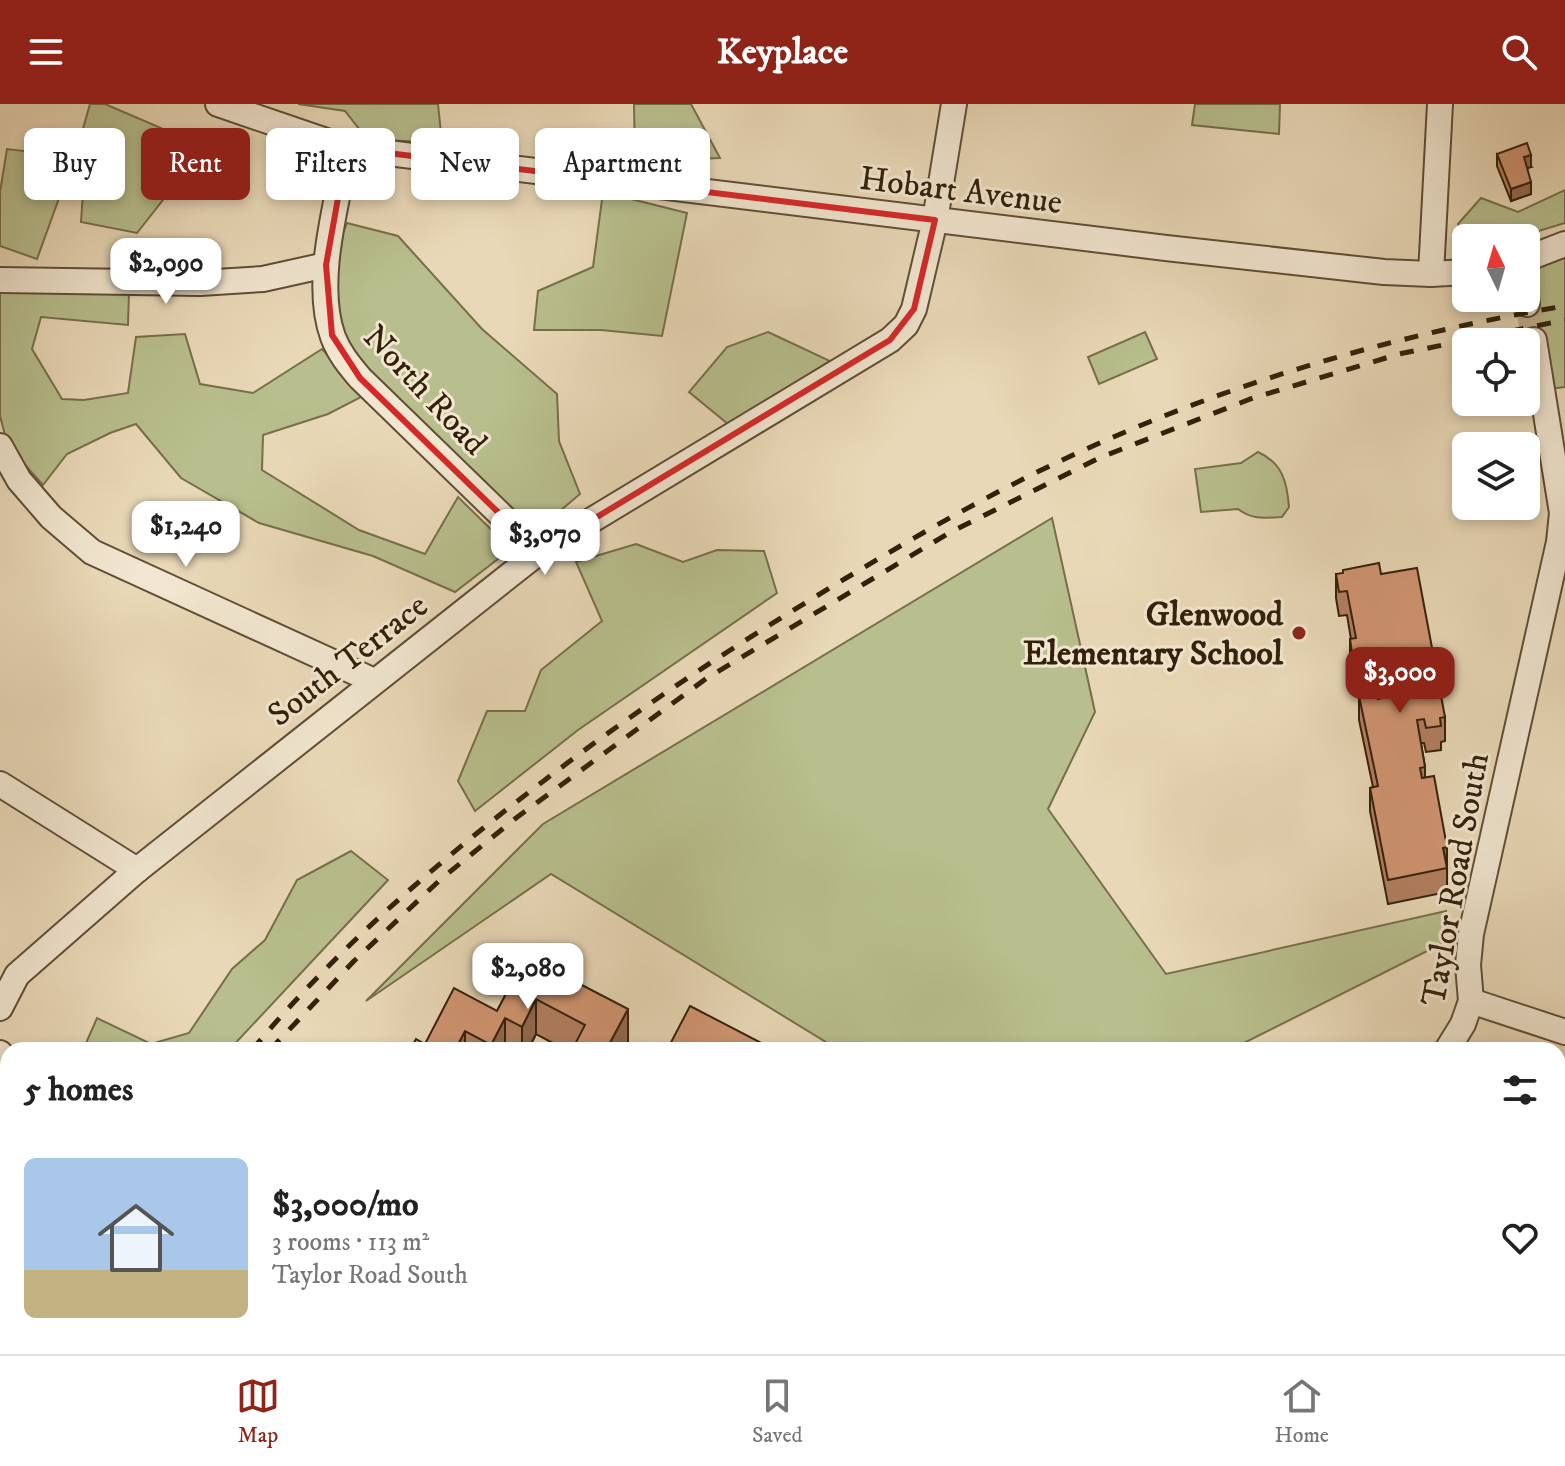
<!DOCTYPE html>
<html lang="en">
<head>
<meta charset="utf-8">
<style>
	:root { --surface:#fff; --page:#f2f2f2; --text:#222; --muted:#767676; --line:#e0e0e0; --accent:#8f2418 }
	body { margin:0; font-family:"IM FELL DW Pica",serif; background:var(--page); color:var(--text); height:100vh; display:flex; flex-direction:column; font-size:30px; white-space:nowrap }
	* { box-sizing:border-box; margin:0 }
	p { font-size:26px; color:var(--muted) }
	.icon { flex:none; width:44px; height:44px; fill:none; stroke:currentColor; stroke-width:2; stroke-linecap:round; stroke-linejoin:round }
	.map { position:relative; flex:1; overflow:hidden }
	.panel { position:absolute; left:0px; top:938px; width:1566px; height:312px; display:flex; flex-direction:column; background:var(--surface); border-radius:24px 24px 0 0; box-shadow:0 4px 12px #0003 }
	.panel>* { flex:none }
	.banner { position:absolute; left:24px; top:24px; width:800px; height:72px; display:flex; gap:16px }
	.needle { width:52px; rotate:355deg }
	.buttons { position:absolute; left:1452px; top:120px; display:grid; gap:16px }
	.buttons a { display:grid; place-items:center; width:88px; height:88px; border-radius:12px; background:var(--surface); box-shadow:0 4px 12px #0003; font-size:40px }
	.price { position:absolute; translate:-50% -68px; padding:0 18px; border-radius:16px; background:#fff; color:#222; font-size:26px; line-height:52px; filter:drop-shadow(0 2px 4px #0008) }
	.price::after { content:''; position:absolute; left:50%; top:48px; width:24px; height:18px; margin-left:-12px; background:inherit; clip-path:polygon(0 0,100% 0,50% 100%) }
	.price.selected { background:var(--accent); color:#fff }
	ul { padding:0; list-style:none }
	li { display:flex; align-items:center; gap:24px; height:200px; padding:0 24px }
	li+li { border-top:2px solid var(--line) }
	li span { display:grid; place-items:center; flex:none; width:224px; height:160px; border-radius:12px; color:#555 }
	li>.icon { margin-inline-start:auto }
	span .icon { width:96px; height:96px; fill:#fffc; stroke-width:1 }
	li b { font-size:34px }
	h2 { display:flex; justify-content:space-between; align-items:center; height:96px; padding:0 24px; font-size:34px }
	.tag { padding:0 28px; border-radius:12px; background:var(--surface); box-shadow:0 4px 12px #0003; font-size:28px; line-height:72px }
	.tag.selected { background:var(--accent); color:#fff }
	header { display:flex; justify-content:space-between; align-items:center; height:104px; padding:0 24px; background:var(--accent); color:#fff; font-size:36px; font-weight:700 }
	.tabs { display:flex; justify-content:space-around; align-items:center; height:112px; border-top:2px solid var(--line); background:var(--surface); font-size:22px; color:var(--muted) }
	.tabs a { display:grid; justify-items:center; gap:4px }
	.tabs .selected { color:var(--accent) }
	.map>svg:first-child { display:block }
</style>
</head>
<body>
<header><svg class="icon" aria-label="menu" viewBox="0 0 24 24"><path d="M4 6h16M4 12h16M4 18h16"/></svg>Keyplace<svg class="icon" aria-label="search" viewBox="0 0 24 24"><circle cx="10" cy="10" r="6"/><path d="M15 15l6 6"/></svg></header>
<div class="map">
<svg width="1565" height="1250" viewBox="0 0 1565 1250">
	<rect width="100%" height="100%" fill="#e9d8b7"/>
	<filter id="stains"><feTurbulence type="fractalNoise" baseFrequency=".0025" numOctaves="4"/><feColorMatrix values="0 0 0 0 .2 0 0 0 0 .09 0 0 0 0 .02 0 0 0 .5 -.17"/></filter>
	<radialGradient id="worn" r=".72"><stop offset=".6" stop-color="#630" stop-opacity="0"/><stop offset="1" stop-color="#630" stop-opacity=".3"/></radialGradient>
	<!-- green -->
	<g fill="#b8be8d" stroke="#766f4c" stroke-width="2">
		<path d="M 90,0 L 105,0 L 161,24 L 144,68 L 166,92 L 137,129 L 81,118 L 83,88 L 62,86 L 37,155 L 0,142 L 0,88 L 7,45 L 75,53 Z"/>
		<path d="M 298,0 L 438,0 L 442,39 L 367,35 L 345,7 Z"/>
		<path d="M 634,0 L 691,0 L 720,54 L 635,57 Z"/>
		<path d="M 1195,0 L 1280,0 L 1279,30 L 1192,21 Z"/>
		<path d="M 1565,86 L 1565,119 L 1516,134 L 1466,134 L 1466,139 L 1458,120 L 1481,94 L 1518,108 Z"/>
		<path d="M 603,88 L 687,109 L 662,232 L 601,226 L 534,226 L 538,187 L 593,163 Z"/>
		<path d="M 347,119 L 398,132 L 482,225 L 557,290 L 559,337 L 580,390 L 534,429 L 352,257 L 335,207 L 335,146 Z"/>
		<path d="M 1565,144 L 1565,283 L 1542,286 L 1526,190 L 1526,155 Z"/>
		<path d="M 0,186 L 129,187 L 128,221 L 41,213 L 32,245 L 62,295 L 84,296 L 128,289 L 136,233 L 185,230 L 200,280 L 253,289 L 322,245 L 365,291 L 328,310 L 263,331 L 262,366 L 359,426 L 425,450 L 458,393 L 511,445 L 455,488 L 373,452 L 259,419 L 181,374 L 136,320 L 110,329 L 67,350 L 43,381 L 8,342 L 0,312 Z"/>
		<path d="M 768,228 L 830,257 L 728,320 L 689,288 L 727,243 Z"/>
		<path d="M 1145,228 L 1157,255 L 1099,280 L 1088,253 Z"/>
		<path d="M 1258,348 C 1282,359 1287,377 1289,403 L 1282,413 C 1265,414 1252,416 1238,405 L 1201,408 L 1195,365 L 1241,359 Z"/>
		<path d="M 1052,414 L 1095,608 L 1048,705 L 1166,870 L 1446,807 L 1443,839 L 1230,946 L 839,946 L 551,770 L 366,897 L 543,720 Z"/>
		<path d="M 636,440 L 683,458 L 717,446 L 764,447 L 777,489 L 578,626 L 475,707 L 458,677 L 487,607 L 525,607 L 541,566 L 602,517 L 576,458 Z"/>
		<path d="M 351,747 L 388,776 L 229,946 L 83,946 L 97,914 L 151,940 L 189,929 L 232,865 L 265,836 L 297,776 Z"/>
		<path d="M 1565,1032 L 1565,1228 L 1558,1233 L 1558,1043 Z"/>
		<path d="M 8,1175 L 8,1242 L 33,1242 L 29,1250 L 0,1250 L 0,1182 Z"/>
		<path d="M 942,1242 L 1001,1242 L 998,1250 L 940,1250 Z"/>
		<path d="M 1061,1242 L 1129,1242 L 1145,1250 L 1077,1250 Z"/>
		<path d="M 1312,1242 L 1546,1242 L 1535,1250 L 1300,1250 Z"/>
	</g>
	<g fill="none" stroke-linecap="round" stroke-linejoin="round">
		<!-- minor-tunnel -->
		<path stroke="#c5b394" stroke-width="24" stroke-dasharray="24 12" stroke-linecap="butt" d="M 1527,200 L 1534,236"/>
		<defs>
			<g id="minor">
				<path d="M 218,0 L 347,44 L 1166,144 L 1384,168 L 1431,170 L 1466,168"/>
				<path d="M 347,44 C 337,100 313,178 333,233 C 339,249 349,261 360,274 L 539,448"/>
				<path d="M 1526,155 L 1565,140"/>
				<path d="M 1431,170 L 1440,0"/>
				<path d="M 0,176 L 200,179 L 263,175 L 326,161"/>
				<path d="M 1526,191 L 1527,200"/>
				<path d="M 0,342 L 19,376 L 51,413 L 92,448 L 374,577"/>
				<path d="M 0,680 L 137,766"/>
				<path d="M 1471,897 L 1565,928"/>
				<path d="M 0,904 L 17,871 L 137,766 L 539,448 L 890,236 L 906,221 L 914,205 L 935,116 L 954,0"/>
				<path d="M 1447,946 L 1463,920 L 1471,897 L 1468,861 L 1471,830 L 1559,438 L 1562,409 L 1534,236"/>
				<path d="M 0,949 L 8,986"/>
				<path d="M 0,1037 L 8,1006"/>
			</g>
		</defs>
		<!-- minor casing -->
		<use href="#minor" stroke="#604e35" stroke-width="28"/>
		<!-- minor -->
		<use href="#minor" stroke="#f1e6d0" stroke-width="24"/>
		<!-- rail -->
		<g stroke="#33200a" stroke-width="5" stroke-dasharray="14 14" stroke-linecap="butt">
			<path d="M 252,946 C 346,833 460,739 578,651 C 655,594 733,543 815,493 C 905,438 996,385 1093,342 C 1242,275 1403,229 1565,202"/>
			<path d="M 270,946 L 354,857 L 441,775 L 516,714 L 707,574 L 949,429 L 1099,354 L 1253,294 L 1399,250 L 1565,216"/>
			<path d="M 50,1250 L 55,1242"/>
			<path d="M 65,1250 L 70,1242"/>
		</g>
	</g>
	<!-- wall -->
	<g fill="#b37f61" stroke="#33200a" stroke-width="2">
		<path d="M 1497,50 L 1531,63 L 1527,64 L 1531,90 L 1511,97 L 1497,62 Z"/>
		<path d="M 1336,470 L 1381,470 L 1445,613 L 1445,637 L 1441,638 L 1441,646 L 1426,648 L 1424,639 L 1421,639 L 1425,663 L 1425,674 L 1447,743 L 1447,788 L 1388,800 L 1370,707 L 1370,684 L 1373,683 L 1359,616 L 1359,592 L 1378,595 L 1387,593 L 1382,568 L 1352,573 L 1350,559 L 1350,535 L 1351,535 L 1347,511 L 1339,512 L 1336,494 Z"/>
		<path d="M 526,852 L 628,940 L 625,946 L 566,946 L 536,930 L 528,946 L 410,946 L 497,907 Z"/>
	</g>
	<!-- shaded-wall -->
	<g fill="#92684f" stroke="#33200a" stroke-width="2">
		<path d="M 1531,51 L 1531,63 L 1524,65 L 1524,53 Z"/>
		<path d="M 1531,78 L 1531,90 L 1511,97 L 1511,85 Z"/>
		<path d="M 1447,743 L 1447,766 L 1443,744 Z"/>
		<path d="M 536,895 L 536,930 L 528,946 L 522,946 L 522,923 Z"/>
		<path d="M 628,905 L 628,940 L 625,946 L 606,946 Z"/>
		<path d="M 505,914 L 505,946 L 491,946 L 491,941 Z"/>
		<path d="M 465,927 L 465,946 L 455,946 Z"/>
		<path d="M 241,1242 L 242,1242 L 242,1250 L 236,1250 Z"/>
	</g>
	<!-- building -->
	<g fill="#d09471" stroke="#33200a" stroke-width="2">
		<path d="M 1527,39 L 1531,51 L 1524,53 L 1531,78 L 1511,85 L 1497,50 Z"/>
		<path d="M 1379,459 L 1381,470 L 1417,464 L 1445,613 L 1440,614 L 1441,622 L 1426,624 L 1424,615 L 1417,616 L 1425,663 L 1420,664 L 1422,674 L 1434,672 L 1447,743 L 1443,744 L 1447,764 L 1388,776 L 1370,684 L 1378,682 L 1359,592 L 1377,589 L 1378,595 L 1391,592 L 1382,544 L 1352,549 L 1350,535 L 1356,534 L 1347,487 L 1339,488 L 1336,470 L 1343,469 L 1343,466 Z"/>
		<path d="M 526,852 L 628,905 L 606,946 L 572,946 L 585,921 L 536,895 L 522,923 L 505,914 L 491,941 L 465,927 L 455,946 L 410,946 L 416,935 L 425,940 L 454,884 L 497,907 Z"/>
		<path d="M 690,902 L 775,946 L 712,946 L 706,942 L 704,946 L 667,946 Z"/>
		<path d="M 124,1242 L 241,1242 L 236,1250 L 126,1250 Z"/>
		<path d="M 406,1242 L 421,1250 L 402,1250 Z"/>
		<path d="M 742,1242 L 802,1242 L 808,1245 L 807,1248 L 811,1250 L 749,1250 L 741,1245 Z"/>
	</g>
	<!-- marked area -->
	<path fill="none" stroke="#d62828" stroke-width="6" stroke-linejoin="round" d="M 347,44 L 935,116 L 914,205 L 890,236 L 539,448 L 360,274 L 332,231 L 326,161 Z"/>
	<!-- markers -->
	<circle fill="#8f2418" stroke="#f1e6d0" stroke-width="3" cx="1299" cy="529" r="8"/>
	<g text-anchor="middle" stroke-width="6" stroke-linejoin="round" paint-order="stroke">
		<!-- street labels -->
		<g font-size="34" fill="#33200a" stroke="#f1e6d0">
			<text transform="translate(961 85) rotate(7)" y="12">Hobart Avenue</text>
			<text transform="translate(426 285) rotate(47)" y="12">North Road</text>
			<text transform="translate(347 555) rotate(-38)" y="12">South Terrace</text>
			<text transform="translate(1454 775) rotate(-80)" y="12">Taylor Road South</text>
		</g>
		<!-- poi labels -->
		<g font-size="34" font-weight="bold" fill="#33200a" stroke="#f1e6d0" text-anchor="end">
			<text x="1283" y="521">Glenwood<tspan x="1283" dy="39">Elementary School</tspan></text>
		</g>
	</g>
	<rect width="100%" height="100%" filter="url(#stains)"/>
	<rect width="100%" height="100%" fill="url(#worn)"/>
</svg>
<div class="buttons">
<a><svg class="needle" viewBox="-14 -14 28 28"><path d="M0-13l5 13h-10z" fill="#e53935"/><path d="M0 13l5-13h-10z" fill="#767676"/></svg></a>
<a><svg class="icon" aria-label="locate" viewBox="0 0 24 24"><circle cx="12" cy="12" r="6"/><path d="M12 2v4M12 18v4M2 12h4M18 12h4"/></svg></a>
<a><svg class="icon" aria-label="layers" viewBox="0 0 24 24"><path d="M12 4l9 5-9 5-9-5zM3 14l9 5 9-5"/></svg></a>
</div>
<b class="price" style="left:166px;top:202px">$2,090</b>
<b class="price" style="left:186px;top:465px">$1,240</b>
<b class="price" style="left:545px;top:473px">$3,070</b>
<b class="price selected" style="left:1400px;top:611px">$3,000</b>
<b class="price" style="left:528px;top:907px">$2,080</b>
<div class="banner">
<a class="tag">Buy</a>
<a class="tag selected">Rent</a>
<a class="tag">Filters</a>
<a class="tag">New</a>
<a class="tag">Apartment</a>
</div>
<section class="panel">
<h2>5 homes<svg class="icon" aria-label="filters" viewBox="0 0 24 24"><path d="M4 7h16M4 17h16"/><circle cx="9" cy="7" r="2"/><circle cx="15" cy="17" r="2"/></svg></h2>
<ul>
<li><span style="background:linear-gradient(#a9c7e8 70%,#c2b280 0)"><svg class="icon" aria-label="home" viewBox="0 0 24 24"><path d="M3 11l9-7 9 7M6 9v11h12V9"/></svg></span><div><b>$3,000/mo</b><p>3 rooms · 113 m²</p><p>Taylor Road South</p></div><svg class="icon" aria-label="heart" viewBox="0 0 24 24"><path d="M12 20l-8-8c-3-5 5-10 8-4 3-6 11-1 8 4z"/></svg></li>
</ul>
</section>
</div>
<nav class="tabs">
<a class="selected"><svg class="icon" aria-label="map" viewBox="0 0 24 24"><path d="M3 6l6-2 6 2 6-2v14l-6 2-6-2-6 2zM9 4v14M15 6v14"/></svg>Map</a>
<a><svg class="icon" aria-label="saved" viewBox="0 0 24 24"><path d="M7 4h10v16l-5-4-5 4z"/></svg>Saved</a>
<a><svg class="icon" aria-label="home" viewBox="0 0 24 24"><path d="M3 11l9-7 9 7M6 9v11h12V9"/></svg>Home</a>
</nav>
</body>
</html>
